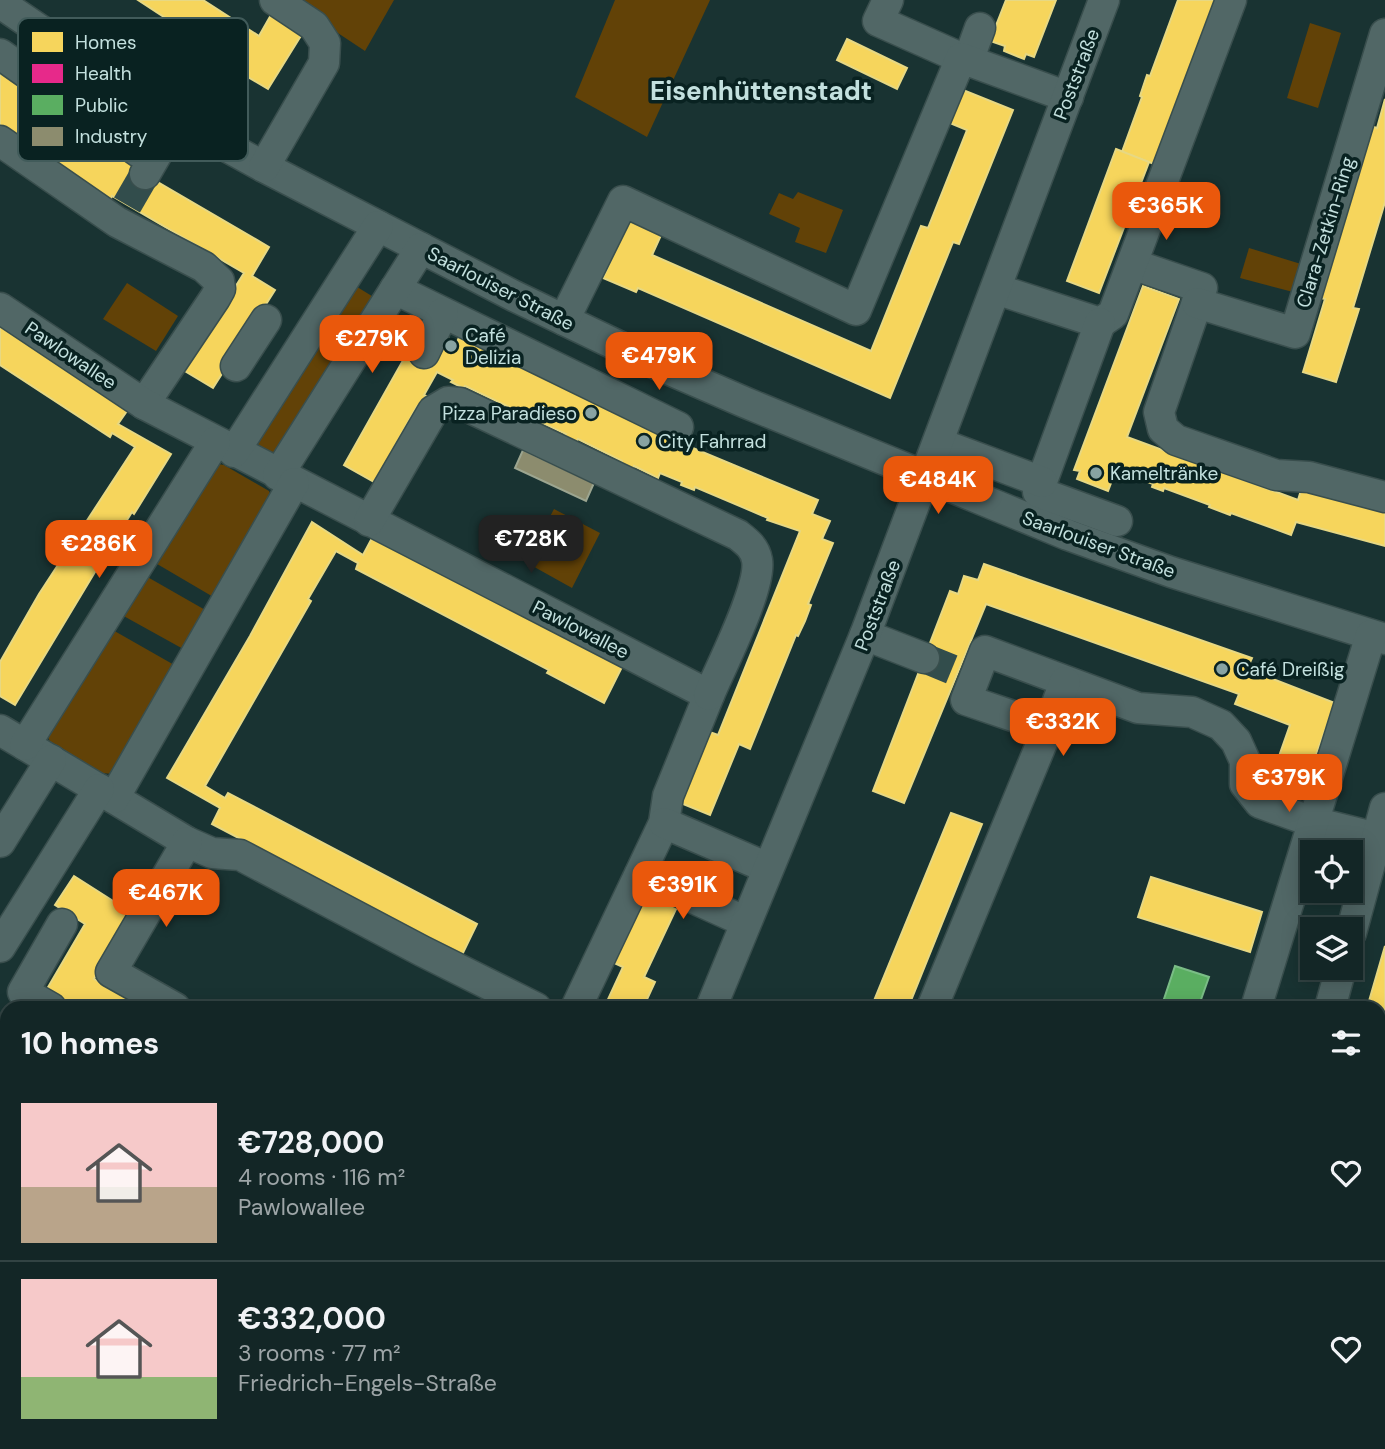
<!DOCTYPE html>
<html lang="en">
<head>
<meta charset="utf-8">
<style>
	:root { --surface:#132626; --page:#1c2e2e; --text:#f1f3f6; --muted:#9da5a7; --line:#324343; --accent:#ea580c }
	body { margin:0; font-family:"DM Sans",sans-serif; background:var(--page); color:var(--text); height:100vh; display:flex; flex-direction:column; font-size:26px; white-space:nowrap }
	* { box-sizing:border-box; margin:0 }
	p { font-size:23px; color:var(--muted) }
	.icon { flex:none; width:38px; height:38px; fill:none; stroke:currentColor; stroke-width:2; stroke-linecap:round; stroke-linejoin:round }
	.map { position:relative; flex:1; overflow:hidden }
	.panel { position:absolute; left:0px; top:1001px; width:1386px; height:448px; display:flex; flex-direction:column; background:var(--surface); border-radius:21px 21px 0 0; box-shadow:0 4px 18px #0003,0 0 0 2px var(--line) }
	.panel>* { flex:none }
	.tools { position:absolute; left:1300px; top:840px; display:grid; gap:14px }
	.tools a { display:grid; place-items:center; width:63px; height:63px; border-radius:0px; background:var(--surface); box-shadow:0 4px 18px #0003,0 0 0 2px var(--line); font-size:35px }
	.price { position:absolute; translate:-50% -60px; padding:0 16px; border-radius:14px; background:var(--accent); color:#fff; font-size:23px; line-height:46px; filter:drop-shadow(0 2px 4px #0008) }
	.price::after { content:''; position:absolute; left:50%; top:42px; width:21px; height:16px; margin-left:-10px; background:inherit; clip-path:polygon(0 0,100% 0,50% 100%) }
	.price.on { background:#222; color:#fff }
	ul { padding:0; list-style:none }
	li { display:flex; align-items:center; gap:21px; height:175px; padding:0 21px }
	li+li { border-top:2px solid var(--line) }
	li span { display:grid; place-items:center; flex:none; width:196px; height:140px; border-radius:0px; color:#555 }
	li>.icon { margin-inline-start:auto }
	span .icon { width:84px; height:84px; fill:#fffc; stroke-width:1 }
	li b { font-size:30px }
	h2 { display:flex; justify-content:space-between; align-items:center; height:84px; padding:0 21px; font-size:30px }
	.map>svg:first-child { display:block }
</style>
</head>
<body>
<div class="map">
<svg width="1385" height="1449" viewBox="0 0 1385 1449">
	<rect width="100%" height="100%" fill="#193332"/>
	<!-- built -->
	<path fill="#0d4543" d="M 0,1054 L 7,1058 L 7,1442 L 460,1442 L 456,1449 L 0,1449 Z"/>
	<!-- green -->
	<g fill="#624207" fill-rule="evenodd">
		<path d="M 288,0 L 394,0 L 365,51 Z"/>
		<path d="M 615,0 L 710,0 L 647,137 L 575,97 Z"/>
		<path d="M 1310,23 L 1341,33 L 1318,108 L 1287,98 Z"/>
		<path d="M 798,192 L 843,210 L 826,253 L 795,242 L 800,228 L 769,214 L 779,193 L 793,199 Z"/>
		<path d="M 1249,248 L 1301,264 L 1293,292 L 1240,278 Z"/>
		<path d="M 349,282 L 380,301 L 283,451 L 272,454 L 253,443 Z"/>
		<path d="M 127,283 L 178,316 L 156,351 L 103,319 Z"/>
		<path d="M 211,463 L 224,465 L 269,491 L 273,502 L 114,774 L 101,773 L 53,748 L 46,733 ZM 152,561 L 215,598 L 207,611 L 144,575 ZM 120,614 L 185,650 L 176,666 L 111,629 Z"/>
		<path d="M 554,509 L 600,533 L 572,588 L 511,554 L 530,521 L 544,528 Z"/>
		<path d="M 0,1216 L 7,1220 L 7,1371 L 0,1367 Z"/>
	</g>
	<!-- homes -->
	<g fill="#f6d55c" stroke="#e7d883" stroke-width="2">
		<path d="M 138,0 L 203,0 L 259,36 L 271,15 L 302,34 L 268,89 L 238,71 L 240,67 Z"/>
		<path d="M 1006,0 L 1056,0 L 1034,57 L 1026,54 L 1024,59 L 1004,51 L 1005,46 L 990,41 Z"/>
		<path d="M 1178,0 L 1215,0 L 1154,164 L 1122,152 L 1142,97 L 1140,96 L 1147,75 L 1150,76 Z"/>
		<path d="M 847,39 L 907,68 L 897,89 L 837,60 Z"/>
		<path d="M 0,68 L 135,161 L 132,167 L 269,247 L 252,276 L 275,290 L 213,388 L 183,370 L 244,273 L 112,196 L 110,201 L 0,125 Z"/>
		<path d="M 953,86 L 1013,110 L 959,244 L 953,242 L 890,398 L 638,288 L 636,292 L 603,278 L 630,218 L 662,233 L 652,255 L 871,351 L 921,226 L 928,228 L 967,130 L 940,119 Z"/>
		<path d="M 1385,99 L 1385,202 L 1353,308 L 1359,309 L 1336,382 L 1303,372 L 1325,299 L 1320,298 L 1371,126 L 1377,128 Z"/>
		<path d="M 1116,149 L 1149,162 L 1099,293 L 1067,281 Z"/>
		<path d="M 1143,286 L 1179,299 L 1127,437 L 1298,500 L 1302,487 L 1385,509 L 1385,546 L 1296,522 L 1291,535 L 1231,513 L 1230,515 L 1209,507 L 1210,505 L 1164,488 L 1163,491 L 1152,487 L 1153,484 L 1116,470 L 1108,491 L 1077,479 L 1080,471 L 1074,470 Z"/>
		<path d="M 0,318 L 129,408 L 118,424 L 171,454 L 134,514 L 132,512 L 104,557 L 15,705 L 0,696 L 0,662 L 39,594 L 135,447 L 112,433 L 110,437 L 0,365 Z"/>
		<path d="M 461,333 L 676,441 L 818,500 L 812,514 L 830,521 L 822,539 L 833,543 L 808,604 L 811,605 L 805,621 L 798,636 L 796,635 L 750,749 L 739,744 L 710,815 L 678,802 L 707,731 L 718,735 L 800,531 L 767,520 L 768,518 L 695,487 L 694,490 L 681,485 L 682,482 L 660,473 L 658,478 L 634,466 L 633,469 L 621,463 L 622,461 L 578,439 L 576,442 L 564,436 L 566,434 L 521,413 L 520,415 L 508,409 L 509,407 L 465,386 L 463,388 L 451,382 L 453,380 L 437,372 L 424,395 L 426,396 L 420,407 L 417,406 L 393,449 L 396,450 L 374,482 L 344,465 L 406,355 L 430,368 L 445,337 L 457,342 Z"/>
		<path d="M 312,522 L 363,555 L 372,538 L 622,667 L 604,703 L 547,673 L 549,670 L 356,569 L 358,563 L 336,551 L 308,599 L 311,601 L 205,786 L 225,798 L 228,793 L 477,924 L 462,955 L 212,824 L 220,808 L 167,778 L 250,636 Z"/>
		<path d="M 984,564 L 1252,658 L 1247,669 L 1335,703 L 1297,806 L 1265,796 L 1290,725 L 1235,704 L 1239,694 L 986,604 L 904,803 L 873,791 L 950,591 L 958,594 L 964,576 L 978,580 Z"/>
		<path d="M 951,813 L 982,824 L 908,1008 L 871,1008 Z"/>
		<path d="M 74,876 L 132,913 L 94,979 L 145,1008 L 74,1008 L 44,994 L 85,924 L 55,905 Z"/>
		<path d="M 1151,877 L 1262,912 L 1250,952 L 1138,917 Z"/>
		<path d="M 645,892 L 677,907 L 644,977 L 655,982 L 643,1008 L 604,1008 L 623,967 L 612,962 Z"/>
		<path d="M 1385,946 L 1385,1035 L 1379,1033 L 1379,1008 L 1367,1008 Z"/>
		<path d="M 1379,1186 L 1385,1187 L 1385,1227 L 1379,1225 Z"/>
		<path d="M 1042,1442 L 1105,1442 L 1103,1449 L 1064,1449 Z"/>
		<path d="M 1231,1442 L 1272,1442 L 1270,1449 L 1229,1449 Z"/>
	</g>
	<!-- health -->
	<path fill="#e7298a" stroke="#dc60a3" stroke-width="2" d="M 202,1442 L 263,1442 L 259,1449 L 204,1449 L 200,1446 Z"/>
	<!-- public -->
	<path fill="#5aae61" stroke="#7abd86" stroke-width="2" d="M 1175,966 L 1209,977 L 1198,1008 L 1161,1008 Z"/>
	<!-- industry -->
	<path fill="#8c8c6e" stroke="#9ca590" stroke-width="2" d="M 523,450 L 594,483 L 586,501 L 515,468 Z"/>
	<g fill="none" stroke-linecap="round" stroke-linejoin="round">
		<!-- minor-tunnel -->
		<g stroke="#324d4c" stroke-width="30" stroke-dasharray="30 15" stroke-linecap="butt">
			<path d="M 127,205 L 145,174"/>
			<path d="M 924,658 L 958,672"/>
		</g>
		<defs>
			<g id="minor">
				<path d="M 888,0 L 878,21 L 961,58"/>
				<path d="M 0,3 L 121,85 L 177,119 L 264,167 L 514,296 L 654,363 L 744,402 L 1068,535 L 1171,572 L 1385,639"/>
				<path d="M 0,54 L 139,152"/>
				<path d="M 968,61 L 980,28"/>
				<path d="M 0,141 L 117,222 L 204,267 L 219,281 L 220,289 L 215,298 L 144,404"/>
				<path d="M 264,167 L 324,63 L 325,43 L 314,26 L 275,0"/>
				<path d="M 145,174 L 177,119"/>
				<path d="M 1132,264 L 1202,288 L 1159,412 L 1163,429 L 1176,440 L 1276,475 L 1309,477 L 1385,497"/>
				<path d="M 395,289 L 678,427"/>
				<path d="M 996,289 L 1100,323 L 1113,314 L 1231,0"/>
				<path d="M 1197,303 L 1295,333 L 1385,34"/>
				<path d="M 0,308 L 144,404 L 709,695 L 668,796 L 664,823 L 576,1008"/>
				<path d="M 564,320 L 623,201 L 856,310 L 961,58 L 1068,97"/>
				<path d="M 1100,323 L 1038,492 L 1117,521"/>
				<path d="M 424,353 L 443,313"/>
				<path d="M 236,366 L 266,320"/>
				<path d="M 938,443 L 1042,482"/>
				<path d="M 234,452 L 378,226"/>
				<path d="M 278,475 L 421,248"/>
				<path d="M 369,521 L 433,411 L 448,402 L 460,403 L 738,535 C 747,542 755,548 757,560 C 762,587 721,666 709,695"/>
				<path d="M 865,635 L 924,658"/>
				<path d="M 1048,728 L 966,700 L 985,651 L 1138,708 L 1192,712 L 1221,725 L 1236,741 L 1245,761 L 1245,784 L 1260,803 L 1313,822 L 1385,840"/>
				<path d="M 0,730 L 187,842 L 212,853 L 240,855 L 422,951 L 536,1008"/>
				<path d="M 25,745 L 215,442"/>
				<path d="M 114,798 L 294,483"/>
				<path d="M 664,823 L 768,868"/>
				<path d="M 0,842 L 51,760"/>
				<path d="M 640,874 L 746,922"/>
				<path d="M 1351,933 L 1385,808"/>
				<path d="M 0,947 L 99,789"/>
				<path d="M 51,1008 L 23,992 L 62,924"/>
				<path d="M 175,1008 L 111,972 L 187,842"/>
				<path d="M 711,1008 L 865,635 L 1104,0"/>
				<path d="M 932,1008 L 1048,728 L 1065,682"/>
				<path d="M 1256,1008 L 1371,635"/>
				<path d="M 1330,1008 L 1341,968"/>
				<path d="M 0,1029 L 7,1034"/>
				<path d="M 0,1188 L 7,1192"/>
				<path d="M 1379,1243 L 1385,1244"/>
				<path d="M 796,1442 L 812,1449"/>
				<path d="M 157,1449 L 161,1442"/>
				<path d="M 495,1449 L 499,1442"/>
				<path d="M 1121,1449 L 1123,1442"/>
				<path d="M 1208,1449 L 1210,1442"/>
				<path d="M 1290,1449 L 1292,1442"/>
				<path d="M 1335,1449 L 1337,1442"/>
			</g>
		</defs>
		<!-- minor casing -->
		<use href="#minor" stroke="#394e4d" stroke-width="33"/>
		<!-- minor -->
		<use href="#minor" stroke="#516766" stroke-width="30"/>
	</g>
	<!-- markers -->
	<g fill="#88a3a2" stroke="#092221" stroke-width="2.5">
		<circle cx="451" cy="346" r="7"/>
		<circle cx="591" cy="413" r="7"/>
		<circle cx="644" cy="441" r="7"/>
		<circle cx="1096" cy="473" r="7"/>
		<circle cx="1222" cy="669" r="7"/>
	</g>
	<g text-anchor="middle" stroke-width="7" stroke-linejoin="round" paint-order="stroke">
		<!-- street labels -->
		<g font-size="19" fill="#c3e0de" stroke="#092221">
			<text transform="translate(1076 74) rotate(-69)" y="7">Poststraße</text>
			<text transform="translate(1325 232) rotate(-73)" y="7">Clara-Zetkin-Ring</text>
			<text transform="translate(501 288) rotate(27)" y="7">Saarlouiser Straße</text>
			<text transform="translate(71 355) rotate(34)" y="7">Pawlowallee</text>
			<text transform="translate(1099 544) rotate(20)" y="7">Saarlouiser Straße</text>
			<text transform="translate(877 605) rotate(-69)" y="7">Poststraße</text>
			<text transform="translate(581 629) rotate(27)" y="7">Pawlowallee</text>
		</g>
		<!-- poi labels -->
		<g font-size="19" fill="#c3e0de" stroke="#092221" text-anchor="start">
			<text x="465" y="342">Café<tspan x="465" dy="22">Delizia</tspan></text>
			<text x="577" y="420" text-anchor="end">Pizza Paradieso</text>
			<text x="658" y="448">City Fahrrad</text>
			<text x="1110" y="480">Kameltränke</text>
			<text x="1236" y="676">Café Dreißig</text>
		</g>
		<!-- district labels -->
		<g font-size="26" font-weight="bold" fill="#c3e0de" stroke="#092221">
			<text x="761" y="100">Eisenhüttenstadt</text>
		</g>
	</g>
	<!-- legend -->
	<rect x="18" y="18" width="230" height="143" rx="10" fill="#092221" stroke="#415b5a" stroke-width="2"/>
	<rect x="32" y="32" width="31" height="20" fill="#f6d55c"/>
	<rect x="32" y="64" width="31" height="19" fill="#e7298a"/>
	<rect x="32" y="95" width="31" height="20" fill="#5aae61"/>
	<rect x="32" y="127" width="31" height="19" fill="#8c8c6e"/>
	<g font-size="19" fill="#c3e0de">
		<text x="75" y="49">Homes</text>
		<text x="75" y="80">Health</text>
		<text x="75" y="112">Public</text>
		<text x="75" y="143">Industry</text>
	</g>
</svg>
<div class="tools">
<a><svg class="icon" aria-label="locate" viewBox="0 0 24 24"><circle cx="12" cy="12" r="6"/><path d="M12 2v4M12 18v4M2 12h4M18 12h4"/></svg></a>
<a><svg class="icon" aria-label="layers" viewBox="0 0 24 24"><path d="M12 4l9 5-9 5-9-5zM3 14l9 5 9-5"/></svg></a>
</div>
<b class="price" style="left:1166px;top:242px">€365K</b>
<b class="price" style="left:372px;top:375px">€279K</b>
<b class="price" style="left:659px;top:392px">€479K</b>
<b class="price" style="left:938px;top:516px">€484K</b>
<b class="price on" style="left:531px;top:575px">€728K</b>
<b class="price" style="left:99px;top:580px">€286K</b>
<b class="price" style="left:1063px;top:758px">€332K</b>
<b class="price" style="left:1289px;top:814px">€379K</b>
<b class="price" style="left:683px;top:921px">€391K</b>
<b class="price" style="left:166px;top:929px">€467K</b>
<section class="panel">
<h2>10 homes<svg class="icon" aria-label="filters" viewBox="0 0 24 24"><path d="M4 7h16M4 17h16"/><circle cx="9" cy="7" r="2"/><circle cx="15" cy="17" r="2"/></svg></h2>
<ul>
<li><span style="background:linear-gradient(#f6c9c9 60%,#b9a48a 0)"><svg class="icon" aria-label="home" viewBox="0 0 24 24"><path d="M3 11l9-7 9 7M6 9v11h12V9"/></svg></span><div><b>€728,000</b><p>4 rooms · 116 m²</p><p>Pawlowallee</p></div><svg class="icon" aria-label="heart" viewBox="0 0 24 24"><path d="M12 20l-8-8c-3-5 5-10 8-4 3-6 11-1 8 4z"/></svg></li>
<li><span style="background:linear-gradient(#f6c9c9 70%,#8fb573 0)"><svg class="icon" aria-label="home" viewBox="0 0 24 24"><path d="M3 11l9-7 9 7M6 9v11h12V9"/></svg></span><div><b>€332,000</b><p>3 rooms · 77 m²</p><p>Friedrich-Engels-Straße</p></div><svg class="icon" aria-label="heart" viewBox="0 0 24 24"><path d="M12 20l-8-8c-3-5 5-10 8-4 3-6 11-1 8 4z"/></svg></li>
</ul>
</section>
</div>
</body>
</html>
